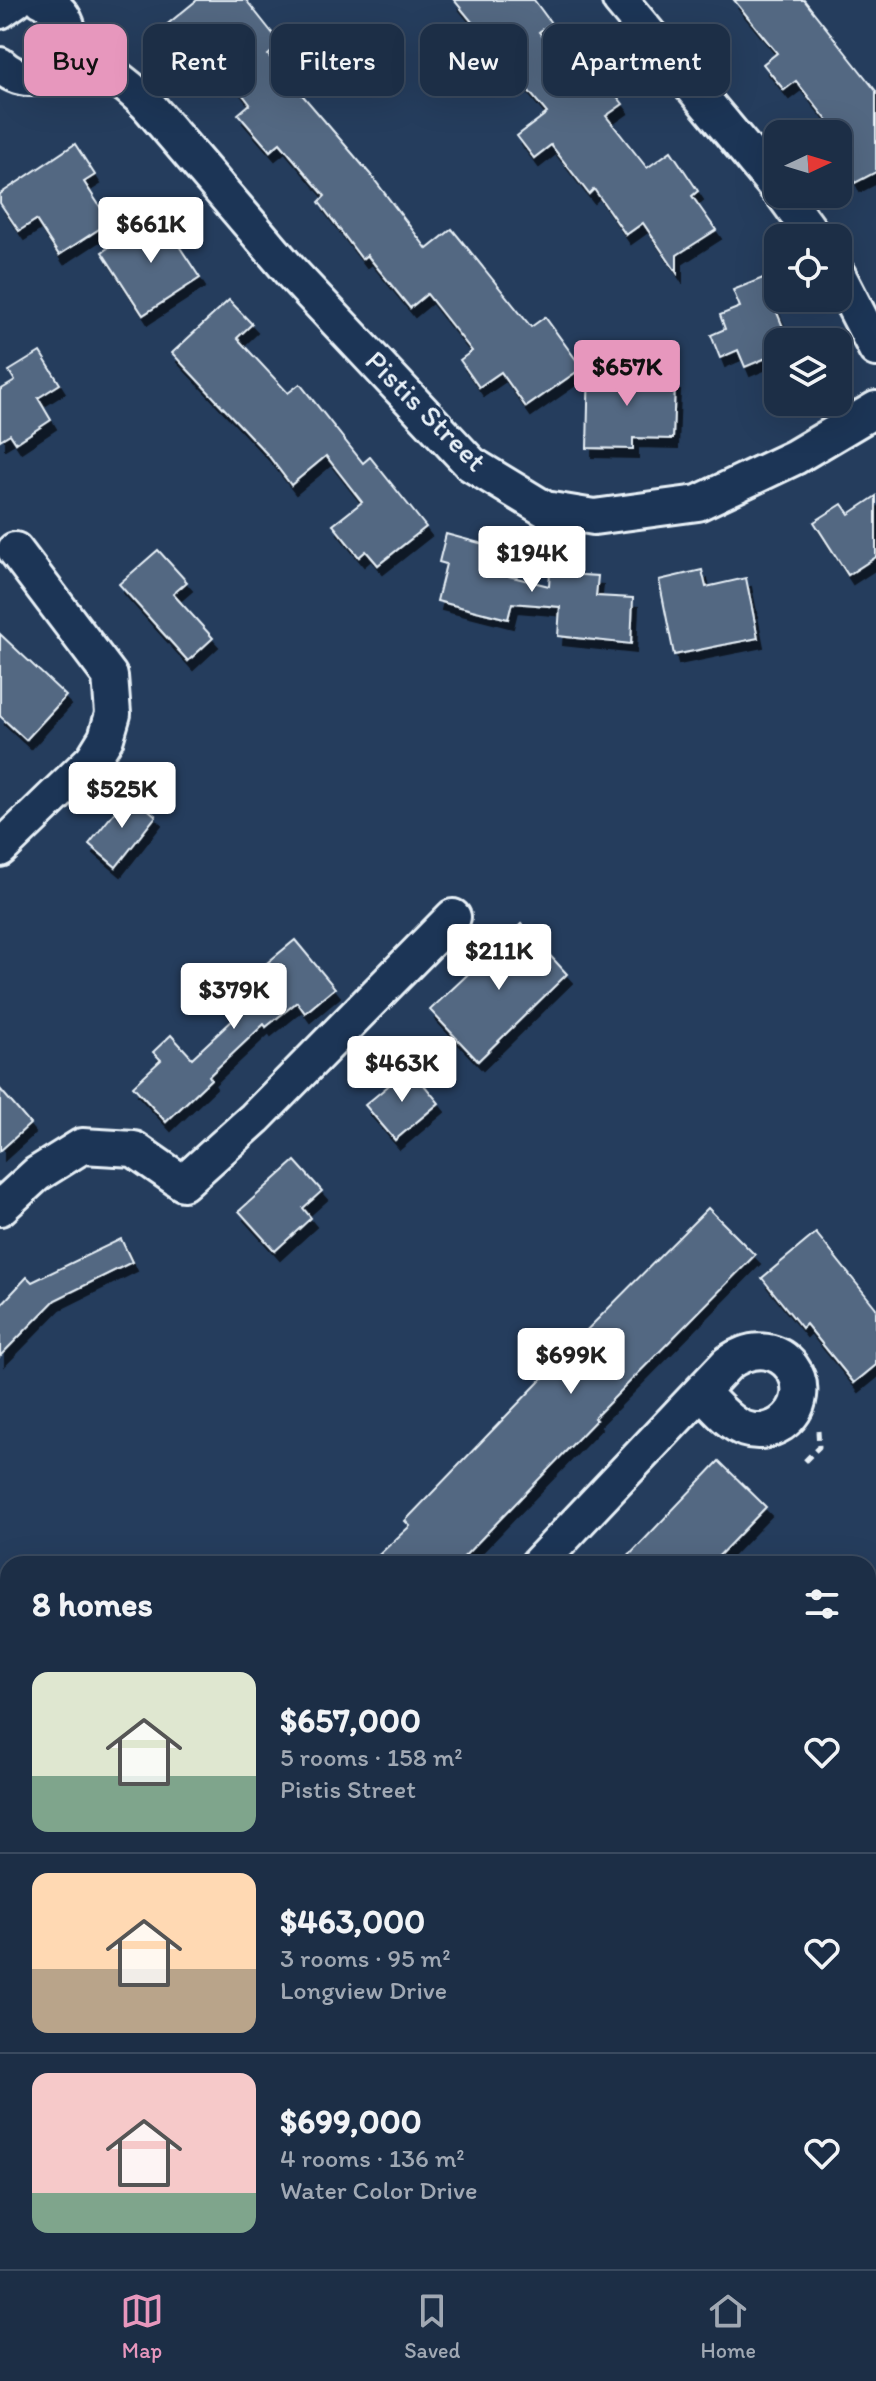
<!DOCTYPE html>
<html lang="en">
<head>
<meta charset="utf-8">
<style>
	:root { --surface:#1c2e46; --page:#25364d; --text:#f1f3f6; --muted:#a0a8b3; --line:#3a4a5f; --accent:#e797bd }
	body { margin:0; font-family:Itim,sans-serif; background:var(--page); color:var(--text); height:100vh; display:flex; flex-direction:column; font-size:30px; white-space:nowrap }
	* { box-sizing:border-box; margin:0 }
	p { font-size:26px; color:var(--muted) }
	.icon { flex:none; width:44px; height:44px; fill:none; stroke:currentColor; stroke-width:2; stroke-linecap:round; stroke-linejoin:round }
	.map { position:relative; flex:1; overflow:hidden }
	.side { position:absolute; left:0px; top:1556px; width:876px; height:714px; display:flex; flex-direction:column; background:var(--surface); border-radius:24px 24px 0 0; box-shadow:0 8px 32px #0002,0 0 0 2px var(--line) }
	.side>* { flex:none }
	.banner { position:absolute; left:24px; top:24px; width:828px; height:72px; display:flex; gap:16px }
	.needle { width:52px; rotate:86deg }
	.controls { position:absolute; left:764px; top:120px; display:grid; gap:16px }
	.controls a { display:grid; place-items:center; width:88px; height:88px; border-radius:16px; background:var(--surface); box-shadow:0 8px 32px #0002,0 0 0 2px var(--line); font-size:40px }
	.price { position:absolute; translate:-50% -68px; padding:0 18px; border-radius:8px; background:#fff; color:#222; font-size:26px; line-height:52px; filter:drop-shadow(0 2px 4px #0008) }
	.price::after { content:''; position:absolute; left:50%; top:48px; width:24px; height:18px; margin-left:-12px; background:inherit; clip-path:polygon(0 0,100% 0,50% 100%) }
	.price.active { background:var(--accent); color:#111 }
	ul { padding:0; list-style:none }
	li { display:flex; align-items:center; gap:24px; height:200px; padding:0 32px }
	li+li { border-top:2px solid var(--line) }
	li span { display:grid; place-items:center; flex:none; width:224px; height:160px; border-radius:16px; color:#555 }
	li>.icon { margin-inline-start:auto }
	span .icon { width:96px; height:96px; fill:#fffc; stroke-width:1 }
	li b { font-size:34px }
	h2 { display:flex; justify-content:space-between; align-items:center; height:96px; padding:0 32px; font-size:34px }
	.chip { padding:0 28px; border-radius:16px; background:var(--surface); box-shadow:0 8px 32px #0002,0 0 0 2px var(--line); font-size:28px; line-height:72px }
	.chip.active { background:var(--accent); color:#111 }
	.menu { display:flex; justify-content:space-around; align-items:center; height:112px; border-top:2px solid var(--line); background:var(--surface); font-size:22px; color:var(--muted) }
	.menu a { display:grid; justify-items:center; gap:4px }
	.menu .active { color:var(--accent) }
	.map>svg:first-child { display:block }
</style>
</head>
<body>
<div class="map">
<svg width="876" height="2269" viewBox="0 0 876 2269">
	<defs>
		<filter id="shadow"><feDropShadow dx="5" dy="9" stdDeviation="0" flood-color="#0009"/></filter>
	</defs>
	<rect width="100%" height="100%" fill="#253d5d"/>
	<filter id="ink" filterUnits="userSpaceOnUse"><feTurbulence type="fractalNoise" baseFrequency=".0125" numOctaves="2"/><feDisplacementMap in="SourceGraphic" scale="16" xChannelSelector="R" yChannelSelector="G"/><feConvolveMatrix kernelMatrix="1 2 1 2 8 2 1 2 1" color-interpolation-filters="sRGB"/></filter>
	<g filter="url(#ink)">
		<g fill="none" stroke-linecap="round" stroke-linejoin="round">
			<!-- stream -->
			<path stroke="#99a8ba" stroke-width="9" d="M 0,1664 L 8,1656"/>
		</g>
		<!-- building -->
		<g fill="#536782" stroke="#e8f1f8" stroke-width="2" filter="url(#shadow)">
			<path d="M 197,0 L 246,0 L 281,44 L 268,55 L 370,174 L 427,249 L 452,229 L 531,327 L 545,317 L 582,368 L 526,407 L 501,372 L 479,387 L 460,360 L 472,351 L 427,294 L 410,308 L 367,255 L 362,259 L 319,202 L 325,196 L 280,143 L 270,151 L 238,114 L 250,104 L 209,51 L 193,63 L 164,27 Z"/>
			<path d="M 454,0 L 534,0 L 551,23 L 539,32 L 581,86 L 598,72 L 623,104 L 606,116 L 647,168 L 671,151 L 698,191 L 692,196 L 716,230 L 677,255 L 677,273 L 643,223 L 626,235 L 594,189 L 589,194 L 551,145 L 534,158 L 517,136 L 547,113 Z"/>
			<path d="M 734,0 L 804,0 L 876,91 L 876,172 L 855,183 L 838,147 L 838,134 L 796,81 L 784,90 L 763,64 L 777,53 Z"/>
			<path d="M 75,144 L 95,175 L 84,182 L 110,222 L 59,255 L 36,220 L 19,231 L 0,203 L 0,194 Z"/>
			<path d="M 158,214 L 200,278 L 143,315 L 102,252 Z"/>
			<path d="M 763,278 L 789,342 L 778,342 L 778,353 L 745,367 L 738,350 L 720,358 L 711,335 L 725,329 L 720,315 L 740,307 L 733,290 Z"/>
			<path d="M 229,300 L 252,324 L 237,338 L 288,393 L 300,384 L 363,463 L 370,457 L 426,527 L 378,565 L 366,551 L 359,557 L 333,525 L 362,502 L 326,456 L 291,485 L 268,455 L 172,353 Z"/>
			<path d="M 40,352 L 60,384 L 38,398 L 51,420 L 16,443 L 10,434 L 0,440 L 0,390 L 15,381 L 9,371 Z"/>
			<path d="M 589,362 L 626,362 L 626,381 L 675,382 L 673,439 L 633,438 L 633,449 L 587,448 Z"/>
			<path d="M 876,496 L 876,557 L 848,575 L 814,522 L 842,504 L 849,514 Z"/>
			<path d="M 446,534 L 494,547 L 488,571 L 549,586 L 550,573 L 598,576 L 596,596 L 633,598 L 631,644 L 558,636 L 560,607 L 512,603 L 508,619 L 437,601 L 446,564 L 439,562 Z"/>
			<path d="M 158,550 L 187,582 L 173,594 L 213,638 L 188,661 L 119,584 Z"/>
			<path d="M 702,570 L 706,587 L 746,578 L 758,638 L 674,655 L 659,580 Z"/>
			<path d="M 0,634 L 66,696 L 26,740 L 0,716 Z"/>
			<path d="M 129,794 L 156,816 L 116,867 L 89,844 Z"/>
			<path d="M 521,924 L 567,974 L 478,1061 L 430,1010 Z"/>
			<path d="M 295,940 L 335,988 L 305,1013 L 297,1002 L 266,1027 L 264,1024 L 209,1076 L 211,1079 L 166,1122 L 133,1086 L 161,1060 L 153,1052 L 171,1035 L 192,1058 L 249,1005 L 243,997 L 268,977 L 261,968 Z"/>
			<path d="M 410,1068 L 439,1103 L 395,1140 L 365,1105 Z"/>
			<path d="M 0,1089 L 30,1124 L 0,1151 Z"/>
			<path d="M 295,1161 L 322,1191 L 303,1208 L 311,1218 L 275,1251 L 239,1211 Z"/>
			<path d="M 708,1208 L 755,1255 L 594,1418 L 596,1420 L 457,1564 L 369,1564 L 410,1526 L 405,1521 L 565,1355 L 563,1354 Z"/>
			<path d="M 816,1233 L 876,1308 L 876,1365 L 854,1383 L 806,1324 L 802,1328 L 762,1278 Z"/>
			<path d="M 121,1239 L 132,1262 L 55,1300 L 0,1356 L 0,1306 L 27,1277 L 32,1282 Z"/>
			<path d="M 719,1461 L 766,1507 L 711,1564 L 621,1564 Z"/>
		</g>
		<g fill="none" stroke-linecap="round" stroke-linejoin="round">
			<defs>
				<g id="service">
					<path d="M 868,2192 L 876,2177"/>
					<path d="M 868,2231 L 876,2263"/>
				</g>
				<g id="minor">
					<path d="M 620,0 L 778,189"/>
					<path d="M 0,11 L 16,0"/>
					<path d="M 68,49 C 99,64 123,80 147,104 L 290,271 L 471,464 L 545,509 L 594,517 L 698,503 L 795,457 L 876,409"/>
					<path d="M 0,65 C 48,109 103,29 42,0"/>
					<path d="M 783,194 L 815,238"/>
					<path d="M 838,275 L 876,349"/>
					<path d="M 0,849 L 93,759 L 106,738 L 113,714 L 110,676 L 15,550"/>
					<path d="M 0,1208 L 37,1174 L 82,1146 L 134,1149 L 183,1183 L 255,1118 L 453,917"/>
					<path d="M 538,1564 L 728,1363 C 783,1324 825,1393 781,1424 C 770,1431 757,1433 745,1429 C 728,1423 715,1405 702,1393"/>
					<path d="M 0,1808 L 8,1801"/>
					<path d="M 84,2269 L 92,2262"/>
				</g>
				<g id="secondary">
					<path d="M 0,2136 L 8,2146"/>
					<path d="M 129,2262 L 138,2269"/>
				</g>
			</defs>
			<!-- service casing -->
			<use href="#service" stroke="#e8f1f8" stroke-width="22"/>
			<!-- minor casing -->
			<use href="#minor" stroke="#e8f1f8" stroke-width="40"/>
			<!-- secondary casing -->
			<use href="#secondary" stroke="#e8f1f8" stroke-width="50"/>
			<!-- path -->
			<path stroke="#e8f1f8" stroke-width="5" stroke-dasharray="8 6" stroke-linecap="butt" d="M 805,1461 L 819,1447 L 818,1431"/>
			<!-- service -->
			<use href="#service" stroke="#1d3557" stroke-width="16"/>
			<!-- minor -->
			<use href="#minor" stroke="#1d3557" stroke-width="34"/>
			<!-- secondary -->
			<use href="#secondary" stroke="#1d3557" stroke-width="44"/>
		</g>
	</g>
	<g text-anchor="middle" stroke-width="7" stroke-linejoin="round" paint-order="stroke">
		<!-- street labels -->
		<g font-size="30" fill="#e8f1f8" stroke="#1d3557">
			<text transform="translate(426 411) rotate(45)" y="10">Pistis Street</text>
		</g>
	</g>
</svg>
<div class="controls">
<a><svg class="needle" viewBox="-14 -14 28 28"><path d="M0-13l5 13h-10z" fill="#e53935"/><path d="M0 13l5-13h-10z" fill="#a0a8b3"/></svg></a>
<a><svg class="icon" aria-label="locate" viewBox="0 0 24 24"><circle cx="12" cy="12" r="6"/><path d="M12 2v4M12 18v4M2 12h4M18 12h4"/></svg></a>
<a><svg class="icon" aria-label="layers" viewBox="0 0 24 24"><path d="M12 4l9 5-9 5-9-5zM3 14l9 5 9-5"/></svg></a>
</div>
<b class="price" style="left:151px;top:265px">$661K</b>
<b class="price active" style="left:627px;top:408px">$657K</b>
<b class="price" style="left:532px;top:594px">$194K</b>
<b class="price" style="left:122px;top:830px">$525K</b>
<b class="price" style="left:499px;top:992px">$211K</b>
<b class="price" style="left:234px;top:1031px">$379K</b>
<b class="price" style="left:402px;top:1104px">$463K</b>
<b class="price" style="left:571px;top:1396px">$699K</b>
<div class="banner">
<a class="chip active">Buy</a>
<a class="chip">Rent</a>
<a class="chip">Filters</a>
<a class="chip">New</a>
<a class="chip">Apartment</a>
</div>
<section class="side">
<h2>8 homes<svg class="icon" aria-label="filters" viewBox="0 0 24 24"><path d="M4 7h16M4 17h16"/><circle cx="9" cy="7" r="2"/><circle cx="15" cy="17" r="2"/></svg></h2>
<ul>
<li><span style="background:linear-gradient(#dfe7d0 65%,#7fa58c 0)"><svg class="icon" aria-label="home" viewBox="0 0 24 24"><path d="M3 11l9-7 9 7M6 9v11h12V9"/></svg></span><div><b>$657,000</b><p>5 rooms · 158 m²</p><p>Pistis Street</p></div><svg class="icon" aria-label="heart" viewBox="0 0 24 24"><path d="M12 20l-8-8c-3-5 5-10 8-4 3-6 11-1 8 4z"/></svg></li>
<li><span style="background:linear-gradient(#ffd9b3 60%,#b9a48a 0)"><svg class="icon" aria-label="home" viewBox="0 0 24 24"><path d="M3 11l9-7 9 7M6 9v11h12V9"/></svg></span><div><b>$463,000</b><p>3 rooms · 95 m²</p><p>Longview Drive</p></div><svg class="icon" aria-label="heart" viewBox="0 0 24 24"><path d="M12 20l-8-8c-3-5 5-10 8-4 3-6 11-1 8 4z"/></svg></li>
<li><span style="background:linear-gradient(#f6c9c9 75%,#7fa58c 0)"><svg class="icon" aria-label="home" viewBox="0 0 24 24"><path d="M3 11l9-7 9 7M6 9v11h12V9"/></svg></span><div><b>$699,000</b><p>4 rooms · 136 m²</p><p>Water Color Drive</p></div><svg class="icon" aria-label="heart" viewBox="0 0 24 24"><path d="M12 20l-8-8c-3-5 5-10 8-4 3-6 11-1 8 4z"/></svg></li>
</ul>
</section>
</div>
<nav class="menu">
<a class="active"><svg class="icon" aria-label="map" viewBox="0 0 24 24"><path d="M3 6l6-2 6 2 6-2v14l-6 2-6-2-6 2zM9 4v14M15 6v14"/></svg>Map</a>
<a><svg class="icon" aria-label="saved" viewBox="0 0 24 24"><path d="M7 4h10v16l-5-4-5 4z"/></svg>Saved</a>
<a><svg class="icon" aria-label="home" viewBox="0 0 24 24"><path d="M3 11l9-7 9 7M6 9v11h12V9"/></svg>Home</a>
</nav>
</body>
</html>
